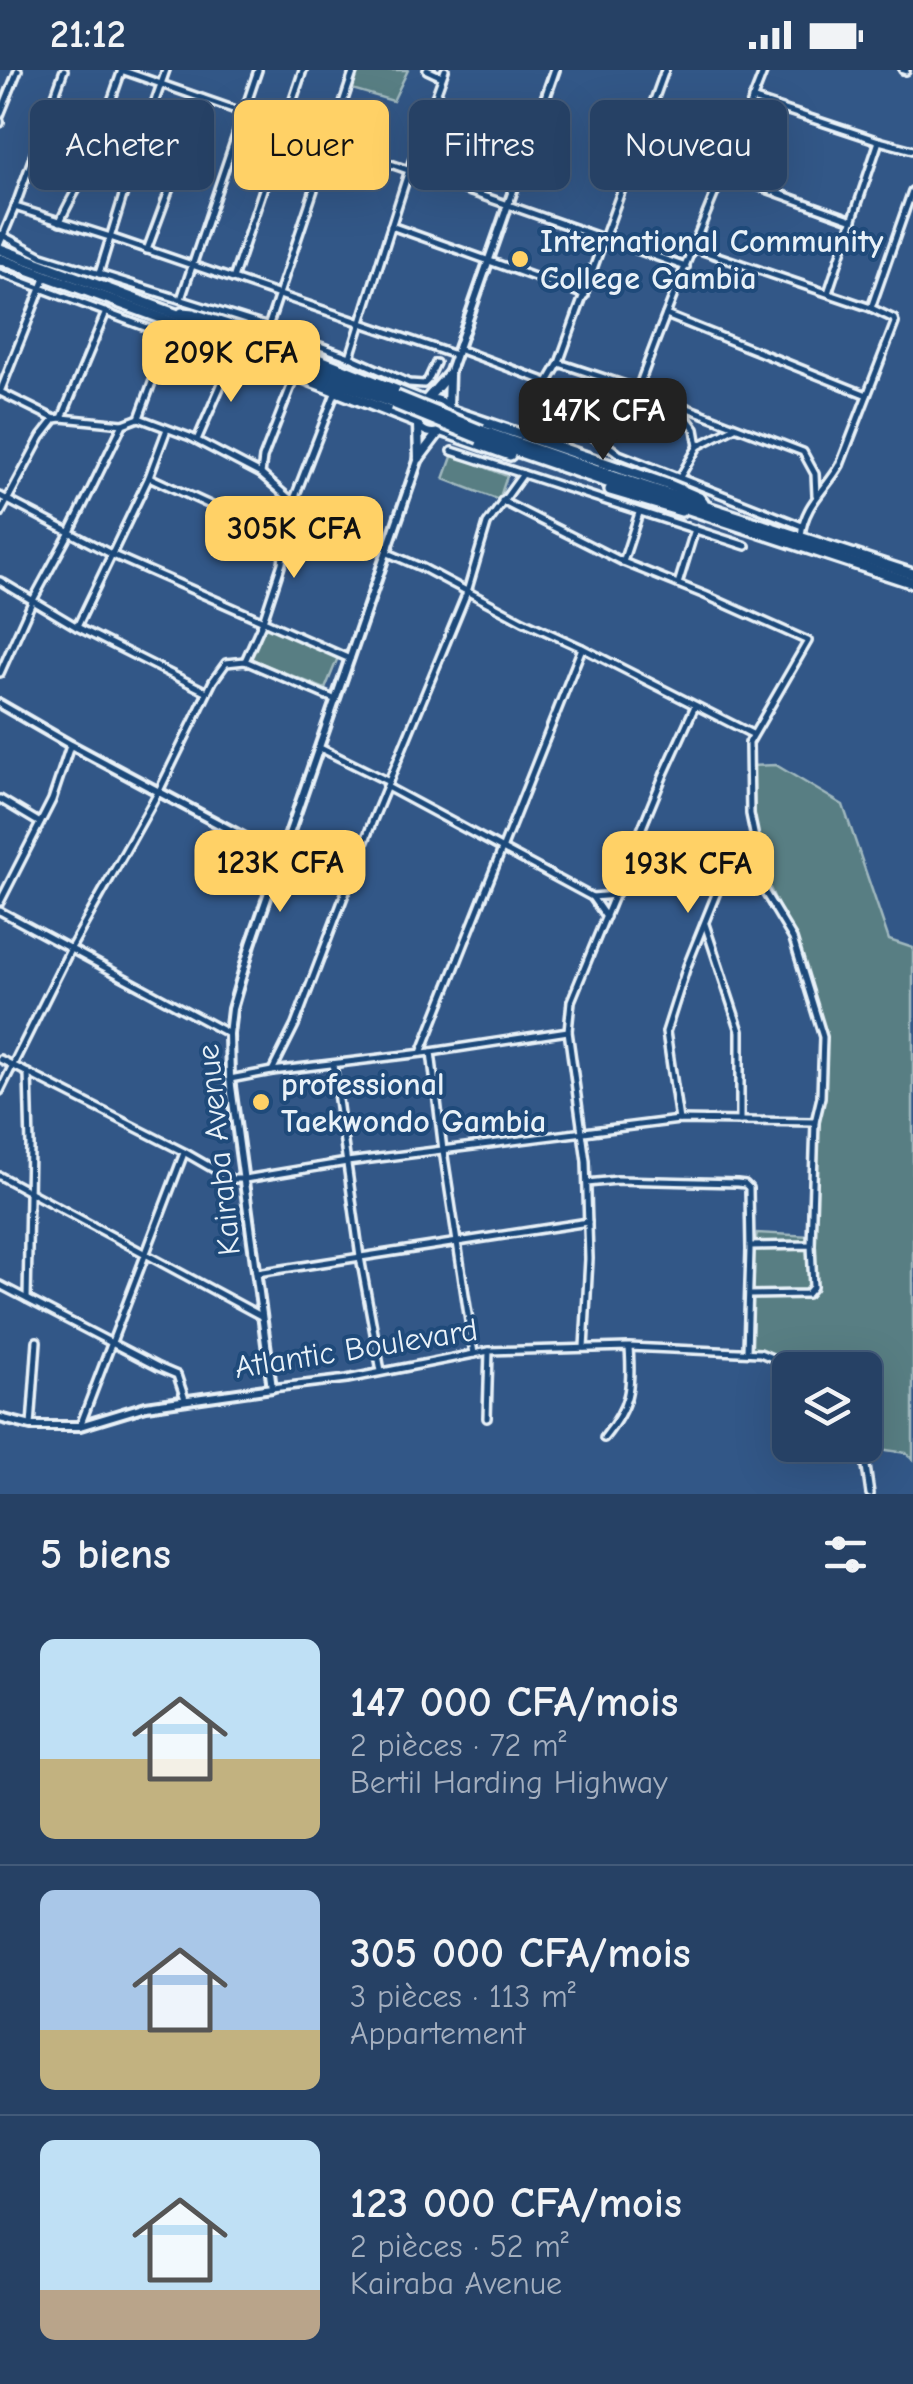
<!DOCTYPE html>
<html lang="fr">
<head>
<meta charset="utf-8">
<style>
	:root { --surface:#264165; --page:#2e486b; --text:#f1f3f6; --muted:#a4afbf; --line:#425a79; --accent:#ffd166 }
	body { margin:0; font-family:"Comic Neue",sans-serif; background:var(--page); color:var(--text); height:100vh; display:flex; flex-direction:column; font-size:38px; white-space:nowrap }
	* { box-sizing:border-box; margin:0 }
	p { font-size:32px; color:var(--muted) }
	.icon { flex:none; width:55px; height:55px; fill:none; stroke:currentColor; stroke-width:2; stroke-linecap:round; stroke-linejoin:round }
	.map { position:relative; height:1424px; overflow:hidden }
	.details { display:flex; flex-direction:column; background:var(--surface); flex:1 }
	.details>* { flex:none }
	.guide { position:absolute; left:30px; top:30px; width:855px; height:90px; display:flex; gap:20px }
	.buttons { position:absolute; left:772px; top:1282px; display:grid; gap:20px }
	.buttons a { display:grid; place-items:center; width:110px; height:110px; border-radius:15px; background:var(--surface); box-shadow:0 10px 40px #0002,0 0 0 2px var(--line); font-size:50px }
	.price { position:absolute; translate:-50% -85px; padding:0 22px; border-radius:20px; background:var(--accent); color:#111; font-size:32px; line-height:65px; filter:drop-shadow(0 2px 5px #0008) }
	.price::after { content:''; position:absolute; left:50%; top:60px; width:30px; height:22px; margin-left:-15px; background:inherit; clip-path:polygon(0 0,100% 0,50% 100%) }
	.price.current { background:#222; color:#fff }
	ul { padding:0; list-style:none }
	li { display:flex; align-items:center; gap:30px; height:250px; padding:0 40px }
	li+li { border-top:2px solid var(--line) }
	li span { display:grid; place-items:center; flex:none; width:280px; height:200px; border-radius:15px; color:#555 }
	li>.icon { margin-inline-start:auto }
	span .icon { width:120px; height:120px; fill:#fffc; stroke-width:1 }
	li b { font-size:42px }
	h2 { display:flex; justify-content:space-between; align-items:center; height:120px; padding:0 40px; font-size:42px }
	.chip { padding:0 35px; border-radius:15px; background:var(--surface); box-shadow:0 10px 40px #0002,0 0 0 2px var(--line); font-size:35px; line-height:90px }
	.chip.current { background:var(--accent); color:#111 }
	.status { display:flex; justify-content:space-between; align-items:center; height:70px; padding:0 50px; background:var(--surface); direction:ltr }
	.status svg { height:28px; fill:currentColor }
	.map>svg:first-child { display:block }
</style>
</head>
<body>
<div class="status"><b>21:12</b><svg viewBox="0 0 49 12"><path d="M0 12V9h3v3zM5 12V6h3v6zM10 12V3h3v9zM15 12V0h3v12zM26 1h20v11H26zM47 4h2v5h-2z"/></svg></div>
<div class="map">
<svg width="913" height="1424" viewBox="0 0 913 1424">
	<rect width="100%" height="100%" fill="#325787"/>
	<filter id="ink" filterUnits="userSpaceOnUse"><feTurbulence type="fractalNoise" baseFrequency=".01" numOctaves="2"/><feDisplacementMap in="SourceGraphic" scale="20" xChannelSelector="R" yChannelSelector="G"/><feConvolveMatrix kernelMatrix="1 2 1 2 8 2 1 2 1" color-interpolation-filters="sRGB"/></filter>
	<g filter="url(#ink)">
		<!-- green -->
		<g fill="#587e83" stroke="#a0b8be" stroke-width="2.5">
			<path d="M 358,0 L 408,0 L 393,31 L 352,19 Z"/>
			<path d="M 453,384 L 507,406 L 499,430 L 444,409 Z"/>
			<path d="M 263,554 L 339,585 L 325,619 L 249,588 Z"/>
			<path d="M 776,695 L 843,735 L 889,870 L 913,878 L 913,1389 L 906,1383 L 866,1377 L 865,1300 L 801,1300 L 760,1283 L 747,1282 L 750,1176 L 755,1175 L 757,1163 L 811,1166 L 823,967 L 793,869 L 760,796 L 750,696 Z"/>
		</g>
		<g fill="none" stroke-linecap="round" stroke-linejoin="round">
			<defs>
				<g id="minor">
					<path d="M 121,0 L 686,197"/>
					<path d="M 427,0 L 442,7"/>
					<path d="M 903,0 L 906,1"/>
					<path d="M 752,29 L 879,71 L 913,80"/>
					<path d="M 0,45 L 18,0"/>
					<path d="M 0,51 L 0,53"/>
					<path d="M 724,104 L 853,150"/>
					<path d="M 15,137 L 110,167 L 455,285"/>
					<path d="M 60,152 C 66,137 74,125 81,111 C 85,102 87,95 92,86 L 122,0"/>
					<path d="M 391,156 L 585,225"/>
					<path d="M 0,164 L 42,186 L 268,257 L 350,287 L 409,313 L 424,314 L 428,310 L 436,293"/>
					<path d="M 0,173 L 15,137 L 64,0"/>
					<path d="M 694,178 L 871,238 L 894,249 L 895,253 L 840,395 C 826,420 804,434 801,466"/>
					<path d="M 147,180 L 203,29"/>
					<path d="M 0,203 L 169,266 L 139,348"/>
					<path d="M 99,204 L 133,93 L 166,0"/>
					<path d="M 233,209 L 303,0"/>
					<path d="M 828,223 L 879,71"/>
					<path d="M 181,229 L 258,0"/>
					<path d="M 871,238 L 912,121"/>
					<path d="M 666,245 L 867,325"/>
					<path d="M 268,257 L 354,0"/>
					<path d="M 458,279 L 547,312"/>
					<path d="M 350,287 L 409,100 L 445,0"/>
					<path d="M 559,293 L 638,319 L 803,382 L 815,404 L 816,425"/>
					<path d="M 638,319 C 676,212 723,107 764,0"/>
					<path d="M 0,322 L 46,206"/>
					<path d="M 0,322 L 55,349"/>
					<path d="M 677,335 L 695,359 L 698,376"/>
					<path d="M 62,348 L 106,242"/>
					<path d="M 528,352 C 556,347 598,366 619,384 L 802,456"/>
					<path d="M 523,364 L 537,331 L 559,293 L 665,0"/>
					<path d="M 197,370 L 229,297 L 237,284"/>
					<path d="M 452,381 L 746,476"/>
					<path d="M 261,404 L 263,388 L 295,306"/>
					<path d="M 149,407 L 282,468"/>
					<path d="M 680,407 L 698,376 L 735,357"/>
					<path d="M 0,426 L 113,485 L 350,589"/>
					<path d="M 502,431 L 623,492 L 705,525 L 808,571 L 749,673 L 750,744 L 757,778 L 753,791 L 739,800 L 725,802 L 687,896 L 666,962 L 679,1050"/>
					<path d="M 0,444 L 41,367 L 55,349 L 62,348 L 123,354 L 139,348 L 190,367 L 261,404 L 293,432 L 389,477"/>
					<path d="M 388,483 L 423,498 L 523,551 L 582,578 L 752,664"/>
					<path d="M 623,492 L 639,443"/>
					<path d="M 0,511 L 77,557 L 207,622"/>
					<path d="M 678,514 L 695,459"/>
					<path d="M 77,557 L 149,407 L 167,359"/>
					<path d="M 245,591 L 263,551 L 282,493 L 284,479 L 282,468 L 293,432 L 336,321"/>
					<path d="M 0,603 L 32,532 L 70,462 L 123,354"/>
					<path d="M 320,678 L 389,712"/>
					<path d="M 387,717 L 592,827 L 606,847"/>
					<path d="M 0,729 L 40,753"/>
					<path d="M 739,800 L 758,811 L 793,869 L 823,967 L 821,1027 L 815,1052 L 811,1175"/>
					<path d="M 592,827 L 616,825"/>
					<path d="M 0,832 L 52,730 L 70,676"/>
					<path d="M 0,841 L 229,964"/>
					<path d="M 705,854 L 740,961 L 740,1051"/>
					<path d="M 431,982 L 443,1080 L 474,1284"/>
					<path d="M 421,983 L 582,578"/>
					<path d="M 0,989 L 184,1082 L 224,1105 L 232,1109 L 245,1109 L 347,1092 L 679,1050 L 815,1052"/>
					<path d="M 333,994 L 360,1187 L 381,1301"/>
					<path d="M 272,1001 L 295,955 L 373,750 L 467,522 L 487,454 L 523,404"/>
					<path d="M 230,1009 L 272,1001 L 431,982 L 568,961"/>
					<path d="M 0,1021 L 71,878 L 159,721 L 213,611 L 226,593 L 245,591 L 336,630"/>
					<path d="M 0,1106 L 261,1246"/>
					<path d="M 587,1113 L 617,1110 L 737,1113 L 745,1114 L 749,1118 L 750,1180 L 747,1281"/>
					<path d="M 257,1203 L 588,1152"/>
					<path d="M 0,1215 L 158,1297 L 177,1305 L 185,1329"/>
					<path d="M 750,1225 L 807,1224 L 813,1217 L 811,1175 L 750,1176"/>
					<path d="M 27,1229 L 30,1076 L 28,1003"/>
					<path d="M 584,1278 L 589,1189 L 586,1091 L 568,961 L 571,931 L 664,704 L 695,636"/>
					<path d="M 272,1318 L 347,1309 L 489,1281 L 629,1277 L 760,1283 L 801,1300"/>
					<path d="M 487,1348 L 489,1281"/>
					<path d="M 31,1356 L 37,1271"/>
					<path d="M 80,1356 L 184,1083"/>
					<path d="M 604,1368 C 630,1336 632,1318 629,1278"/>
					<path d="M 863,1375 L 870,1424"/>
				</g>
				<g id="tertiary">
					<path d="M 449,304 L 555,0"/>
					<circle cx="433" cy="346" r="17"/>
					<path d="M 0,634 L 71,675 L 281,787"/>
					<path d="M 0,1348 L 31,1356 L 80,1356 L 146,1336 L 272,1318 L 230,1009 L 229,964 L 232,939 L 251,874 L 419,388"/>
				</g>
				<g id="secondary">
					<path d="M 427,329 L 449,304"/>
					<path d="M 448,337 L 449,306"/>
					<path d="M 418,355 L 419,388"/>
					<path d="M 419,388 L 438,363"/>
				</g>
				<g id="primary">
					<path d="M 0,179 L 396,326"/>
					<path d="M 0,189 L 393,333"/>
					<path d="M 182,243 L 193,244 L 247,261 L 423,331"/>
					<path d="M 206,270 L 416,352"/>
					<path d="M 449,340 L 669,415 L 699,428 L 703,433"/>
					<path d="M 442,361 L 510,385"/>
					<path d="M 482,361 L 612,406 L 913,504"/>
					<path d="M 479,368 L 610,413 L 913,513"/>
					<path d="M 610,420 L 681,441"/>
				</g>
			</defs>
			<!-- minor casing -->
			<use href="#minor" stroke="#e8f1f8" stroke-width="12"/>
			<!-- tertiary casing -->
			<use href="#tertiary" stroke="#e8f1f8" stroke-width="14"/>
			<!-- secondary casing -->
			<use href="#secondary" stroke="#e8f1f8" stroke-width="15"/>
			<!-- primary casing -->
			<use href="#primary" stroke="#e8f1f8" stroke-width="16"/>
			<!-- minor -->
			<use href="#minor" stroke="#1f4a7a" stroke-width="5"/>
			<!-- tertiary -->
			<use href="#tertiary" stroke="#1f4a7a" stroke-width="6"/>
			<!-- secondary -->
			<use href="#secondary" stroke="#1f4a7a" stroke-width="8"/>
			<!-- primary -->
			<use href="#primary" stroke="#1f4a7a" stroke-width="9"/>
			<defs>
				<g id="primary-bridge">
					<path d="M 396,326 L 482,361"/>
					<path d="M 393,333 L 479,368"/>
				</g>
			</defs>
			<!-- primary-bridge casing -->
			<use href="#primary-bridge" stroke="#e8f1f8" stroke-width="16" stroke-linecap="butt"/>
			<!-- primary-bridge -->
			<use href="#primary-bridge" stroke="#1f4a7a" stroke-width="9"/>
		</g>
	</g>
	<!-- markers -->
	<g fill="#ffd166" stroke="#1f4a7a" stroke-width="4">
		<circle cx="520" cy="189" r="10"/>
		<circle cx="261" cy="1032" r="10"/>
	</g>
	<g text-anchor="middle" stroke-width="8" stroke-linejoin="round" paint-order="stroke">
		<!-- poi labels -->
		<g font-size="32" font-weight="bold" fill="#e8f1f8" stroke="#1f4a7a" text-anchor="start">
			<text x="540" y="182">International Community<tspan x="540" dy="37">College Gambia</tspan></text>
			<text x="281" y="1025">professional<tspan x="281" dy="37">Taekwondo Gambia</tspan></text>
		</g>
		<!-- street labels -->
		<g font-size="32" fill="#e8f1f8" stroke="#1f4a7a">
			<text transform="translate(218 1080) rotate(-96)" y="11">Kairaba Avenue</text>
			<text transform="translate(356 1278) rotate(-9)" y="11">Atlantic Boulevard</text>
		</g>
	</g>
</svg>
<div class="buttons">
<a><svg class="icon" aria-label="layers" viewBox="0 0 24 24"><path d="M12 4l9 5-9 5-9-5zM3 14l9 5 9-5"/></svg></a>
</div>
<b class="price" style="left:231px;top:335px">209K CFA</b>
<b class="price current" style="left:603px;top:393px">147K CFA</b>
<b class="price" style="left:294px;top:511px">305K CFA</b>
<b class="price" style="left:280px;top:845px">123K CFA</b>
<b class="price" style="left:688px;top:846px">193K CFA</b>
<div class="guide">
<a class="chip">Acheter</a>
<a class="chip current">Louer</a>
<a class="chip">Filtres</a>
<a class="chip">Nouveau</a>
</div>
</div>
<section class="details">
<h2>5 biens<svg class="icon" aria-label="filters" viewBox="0 0 24 24"><path d="M4 7h16M4 17h16"/><circle cx="9" cy="7" r="2"/><circle cx="15" cy="17" r="2"/></svg></h2>
<ul>
<li><span style="background:linear-gradient(#bfe0f5 60%,#c2b280 0)"><svg class="icon" aria-label="home" viewBox="0 0 24 24"><path d="M3 11l9-7 9 7M6 9v11h12V9"/></svg></span><div><b>147 000 CFA/mois</b><p>2 pièces · 72 m²</p><p>Bertil Harding Highway</p></div></li>
<li><span style="background:linear-gradient(#a9c7e8 70%,#c2b280 0)"><svg class="icon" aria-label="home" viewBox="0 0 24 24"><path d="M3 11l9-7 9 7M6 9v11h12V9"/></svg></span><div><b>305 000 CFA/mois</b><p>3 pièces · 113 m²</p><p>Appartement</p></div></li>
<li><span style="background:linear-gradient(#bfe0f5 75%,#b9a48a 0)"><svg class="icon" aria-label="home" viewBox="0 0 24 24"><path d="M3 11l9-7 9 7M6 9v11h12V9"/></svg></span><div><b>123 000 CFA/mois</b><p>2 pièces · 52 m²</p><p>Kairaba Avenue</p></div></li>
</ul>
</section>
</body>
</html>
